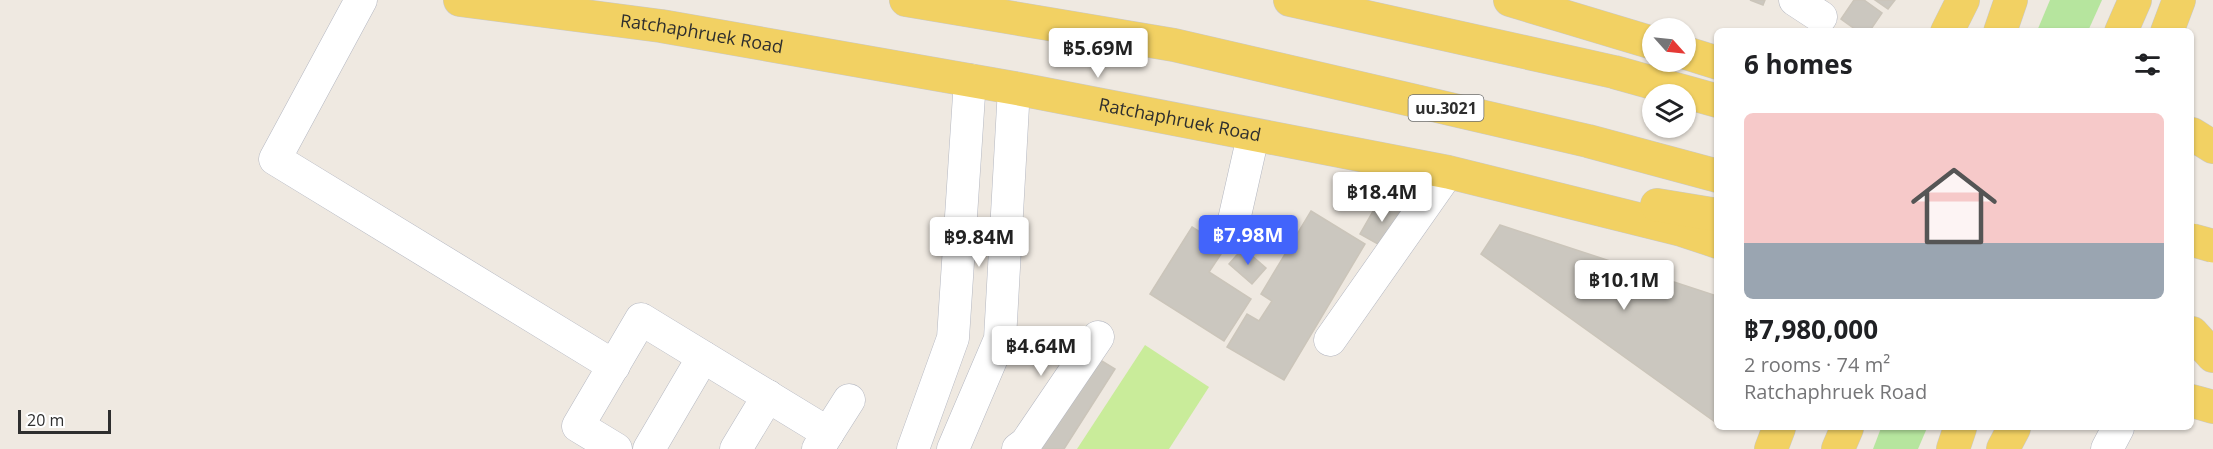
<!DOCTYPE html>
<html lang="en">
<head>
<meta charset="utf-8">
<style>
	:root { --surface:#fff; --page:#f6f6f6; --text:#202124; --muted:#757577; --line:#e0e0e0; --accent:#4264fb }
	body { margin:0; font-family:"Open Sans","Noto Sans Thai",sans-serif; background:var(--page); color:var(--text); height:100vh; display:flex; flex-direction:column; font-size:22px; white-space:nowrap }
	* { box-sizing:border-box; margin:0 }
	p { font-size:20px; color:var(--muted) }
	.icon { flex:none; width:33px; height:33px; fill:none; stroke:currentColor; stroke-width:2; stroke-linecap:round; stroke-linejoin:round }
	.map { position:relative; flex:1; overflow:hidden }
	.sheet { position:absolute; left:1714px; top:28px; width:480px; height:402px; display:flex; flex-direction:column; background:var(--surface); border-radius:9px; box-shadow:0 2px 4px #0004 }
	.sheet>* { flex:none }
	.needle { width:39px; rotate:117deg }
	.buttons { position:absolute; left:1642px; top:18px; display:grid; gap:12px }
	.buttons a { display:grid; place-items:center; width:54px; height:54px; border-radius:50%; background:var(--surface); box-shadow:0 2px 4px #0004; font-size:30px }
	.scale { position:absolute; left:18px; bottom:15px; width:93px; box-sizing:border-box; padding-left:6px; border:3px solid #2e2e2e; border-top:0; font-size:16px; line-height:21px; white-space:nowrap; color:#2e2e2e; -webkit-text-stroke:4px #fff; paint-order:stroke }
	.price { position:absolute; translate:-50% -51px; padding:0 14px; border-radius:6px; background:#fff; color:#222; font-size:20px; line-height:39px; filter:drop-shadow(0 2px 3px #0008) }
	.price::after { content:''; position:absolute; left:50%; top:36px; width:18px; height:14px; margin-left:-9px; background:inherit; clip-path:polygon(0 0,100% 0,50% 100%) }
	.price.active { background:var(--accent); color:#fff }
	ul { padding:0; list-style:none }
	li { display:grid; align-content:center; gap:12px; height:318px; padding:0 30px }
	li+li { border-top:2px solid var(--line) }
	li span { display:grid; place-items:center; height:186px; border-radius:9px; color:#555 }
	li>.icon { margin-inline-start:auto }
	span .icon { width:108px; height:108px; fill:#fffc; stroke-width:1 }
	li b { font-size:26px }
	h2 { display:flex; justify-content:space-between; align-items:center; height:72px; padding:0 30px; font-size:26px }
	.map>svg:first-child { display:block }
</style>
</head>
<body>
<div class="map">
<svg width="2213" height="449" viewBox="0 0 2213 449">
	<rect width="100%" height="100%" fill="#efe9e1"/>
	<!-- green -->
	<g fill="#b6e59e">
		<path d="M 2050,0 L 2102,0 L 2088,31 L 2037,31 Z"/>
		<path d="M 1881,428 L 1927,428 L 1918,449 L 1873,449 Z"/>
	</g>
	<!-- pitch -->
	<path fill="#c9ec9a" d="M 1145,345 L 1209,387 L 1169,449 L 1077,449 Z"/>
	<!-- building -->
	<g fill="#cbc7bf" stroke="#cbc5ba" stroke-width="1.5">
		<path d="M 1750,0 L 1765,0 L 1763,5 Z"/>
		<path d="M 1854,0 L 1864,0 L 1882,13 L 1869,32 L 1859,32 L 1841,19 Z"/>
		<path d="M 1875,0 L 1895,0 L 1888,9 Z"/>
		<path d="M 1380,199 L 1405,213 L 1385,248 L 1360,234 Z"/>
		<path d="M 1311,211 L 1365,244 L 1284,380 L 1227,347 L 1247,314 L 1259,321 L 1272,301 L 1261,294 Z"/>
		<path d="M 1500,225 L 1714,295 L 1718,313 L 1718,424 L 1481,254 Z"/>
		<path d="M 1192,227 L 1225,248 L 1209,272 L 1251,299 L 1224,341 L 1150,294 Z"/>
		<path d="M 1243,248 L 1266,268 L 1252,284 L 1229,264 Z"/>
		<path d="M 1092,355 L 1115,369 L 1064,449 L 1032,449 Z"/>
	</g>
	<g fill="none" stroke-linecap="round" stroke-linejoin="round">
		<defs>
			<g id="minor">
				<path d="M 361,0 L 275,159 L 614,366"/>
				<path d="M 1795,0 L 1821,17"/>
				<path d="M 1234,220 L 1253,136"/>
				<path d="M 1330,340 L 1448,172"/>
				<path d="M 828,433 L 849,400"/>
				<path d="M 616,449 L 578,426 L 641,319 L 828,433 L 818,449"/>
				<path d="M 649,449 L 703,357"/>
				<path d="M 736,449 L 768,396"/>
				<path d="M 913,449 L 953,338 L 970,80"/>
				<path d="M 953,449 L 1000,339 L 1014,88"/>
				<path d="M 1018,449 L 1026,443 L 1098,337"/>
				<path d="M 2107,449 L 2118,428"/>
			</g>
			<g id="major">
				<path id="s1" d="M 460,0 L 661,26 L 1014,88 L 1448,172 L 1682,230 L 1718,242"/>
				<path d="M 906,0 L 1174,45 L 1588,141 L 1718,176"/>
				<path d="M 1290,0 L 1614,72 L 1718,101"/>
				<path d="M 1510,0 L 1653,43"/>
				<path d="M 1947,32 L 1963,0"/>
				<path d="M 2000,32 L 2011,0"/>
				<path d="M 2121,32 L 2135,0"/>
				<path d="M 2167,32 L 2179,0"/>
				<path d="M 1686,53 L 1718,63"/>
				<path d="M 2192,134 L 2213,147"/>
				<path d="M 1657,205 L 1718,215"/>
				<path d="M 2192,333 L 2213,356"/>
				<path d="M 2192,401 L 2213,407"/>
				<path d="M 1771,449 L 1779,428"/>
				<path d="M 1838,449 L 1847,428"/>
				<path d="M 1953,449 L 1960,428"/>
				<path d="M 2003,449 L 2014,428"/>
			</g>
		</defs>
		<!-- minor casing -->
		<use href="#minor" stroke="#b4b7c1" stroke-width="33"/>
		<!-- major casing -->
		<use href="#major" stroke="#c9c9c9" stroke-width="34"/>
		<!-- minor -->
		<use href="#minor" stroke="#fff" stroke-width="32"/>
		<!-- major -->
		<use href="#major" stroke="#f2d163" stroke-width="33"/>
		<defs>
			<path id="major-bridge" d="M 2192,240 L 2213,246"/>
		</defs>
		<!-- major-bridge casing -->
		<use href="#major-bridge" stroke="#c9c9c9" stroke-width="34" stroke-linecap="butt"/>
		<!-- major-bridge -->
		<use href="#major-bridge" stroke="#f2d163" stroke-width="33"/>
	</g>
	<g text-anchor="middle" stroke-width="4.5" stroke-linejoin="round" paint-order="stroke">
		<!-- shield labels -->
		<rect fill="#fff" stroke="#6d6d6d" stroke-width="1.5" x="1408.5" y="95" width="75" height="26" rx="4.5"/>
		<g font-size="16" font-weight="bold" fill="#2e2e2e">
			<text x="1446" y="114">นบ.3021</text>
		</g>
		<!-- street labels -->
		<g font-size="18" fill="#2e2e2e" stroke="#fff">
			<text dy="6" stroke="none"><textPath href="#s1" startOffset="244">Ratchaphruek Road</textPath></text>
			<text dy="6" stroke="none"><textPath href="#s1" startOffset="730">Ratchaphruek Road</textPath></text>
		</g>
	</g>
</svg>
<div class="buttons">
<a><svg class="needle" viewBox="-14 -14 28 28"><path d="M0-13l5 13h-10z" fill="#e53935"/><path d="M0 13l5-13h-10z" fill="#757577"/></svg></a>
<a><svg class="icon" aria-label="layers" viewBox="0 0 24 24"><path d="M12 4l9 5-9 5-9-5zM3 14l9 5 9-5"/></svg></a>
</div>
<div class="scale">20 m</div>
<b class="price" style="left:1098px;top:79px">฿5.69M</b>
<b class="price" style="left:1382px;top:223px">฿18.4M</b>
<b class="price active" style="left:1248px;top:266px">฿7.98M</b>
<b class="price" style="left:979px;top:268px">฿9.84M</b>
<b class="price" style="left:1624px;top:311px">฿10.1M</b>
<b class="price" style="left:1041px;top:377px">฿4.64M</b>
<section class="sheet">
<h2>6 homes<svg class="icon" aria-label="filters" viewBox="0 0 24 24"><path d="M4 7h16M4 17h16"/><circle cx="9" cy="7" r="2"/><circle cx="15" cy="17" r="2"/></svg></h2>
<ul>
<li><span style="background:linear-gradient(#f6c9c9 70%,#9aa5b1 0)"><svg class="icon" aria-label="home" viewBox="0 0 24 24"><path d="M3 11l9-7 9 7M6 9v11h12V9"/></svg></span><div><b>฿7,980,000</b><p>2 rooms · 74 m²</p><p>Ratchaphruek Road</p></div></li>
</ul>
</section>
</div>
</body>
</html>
